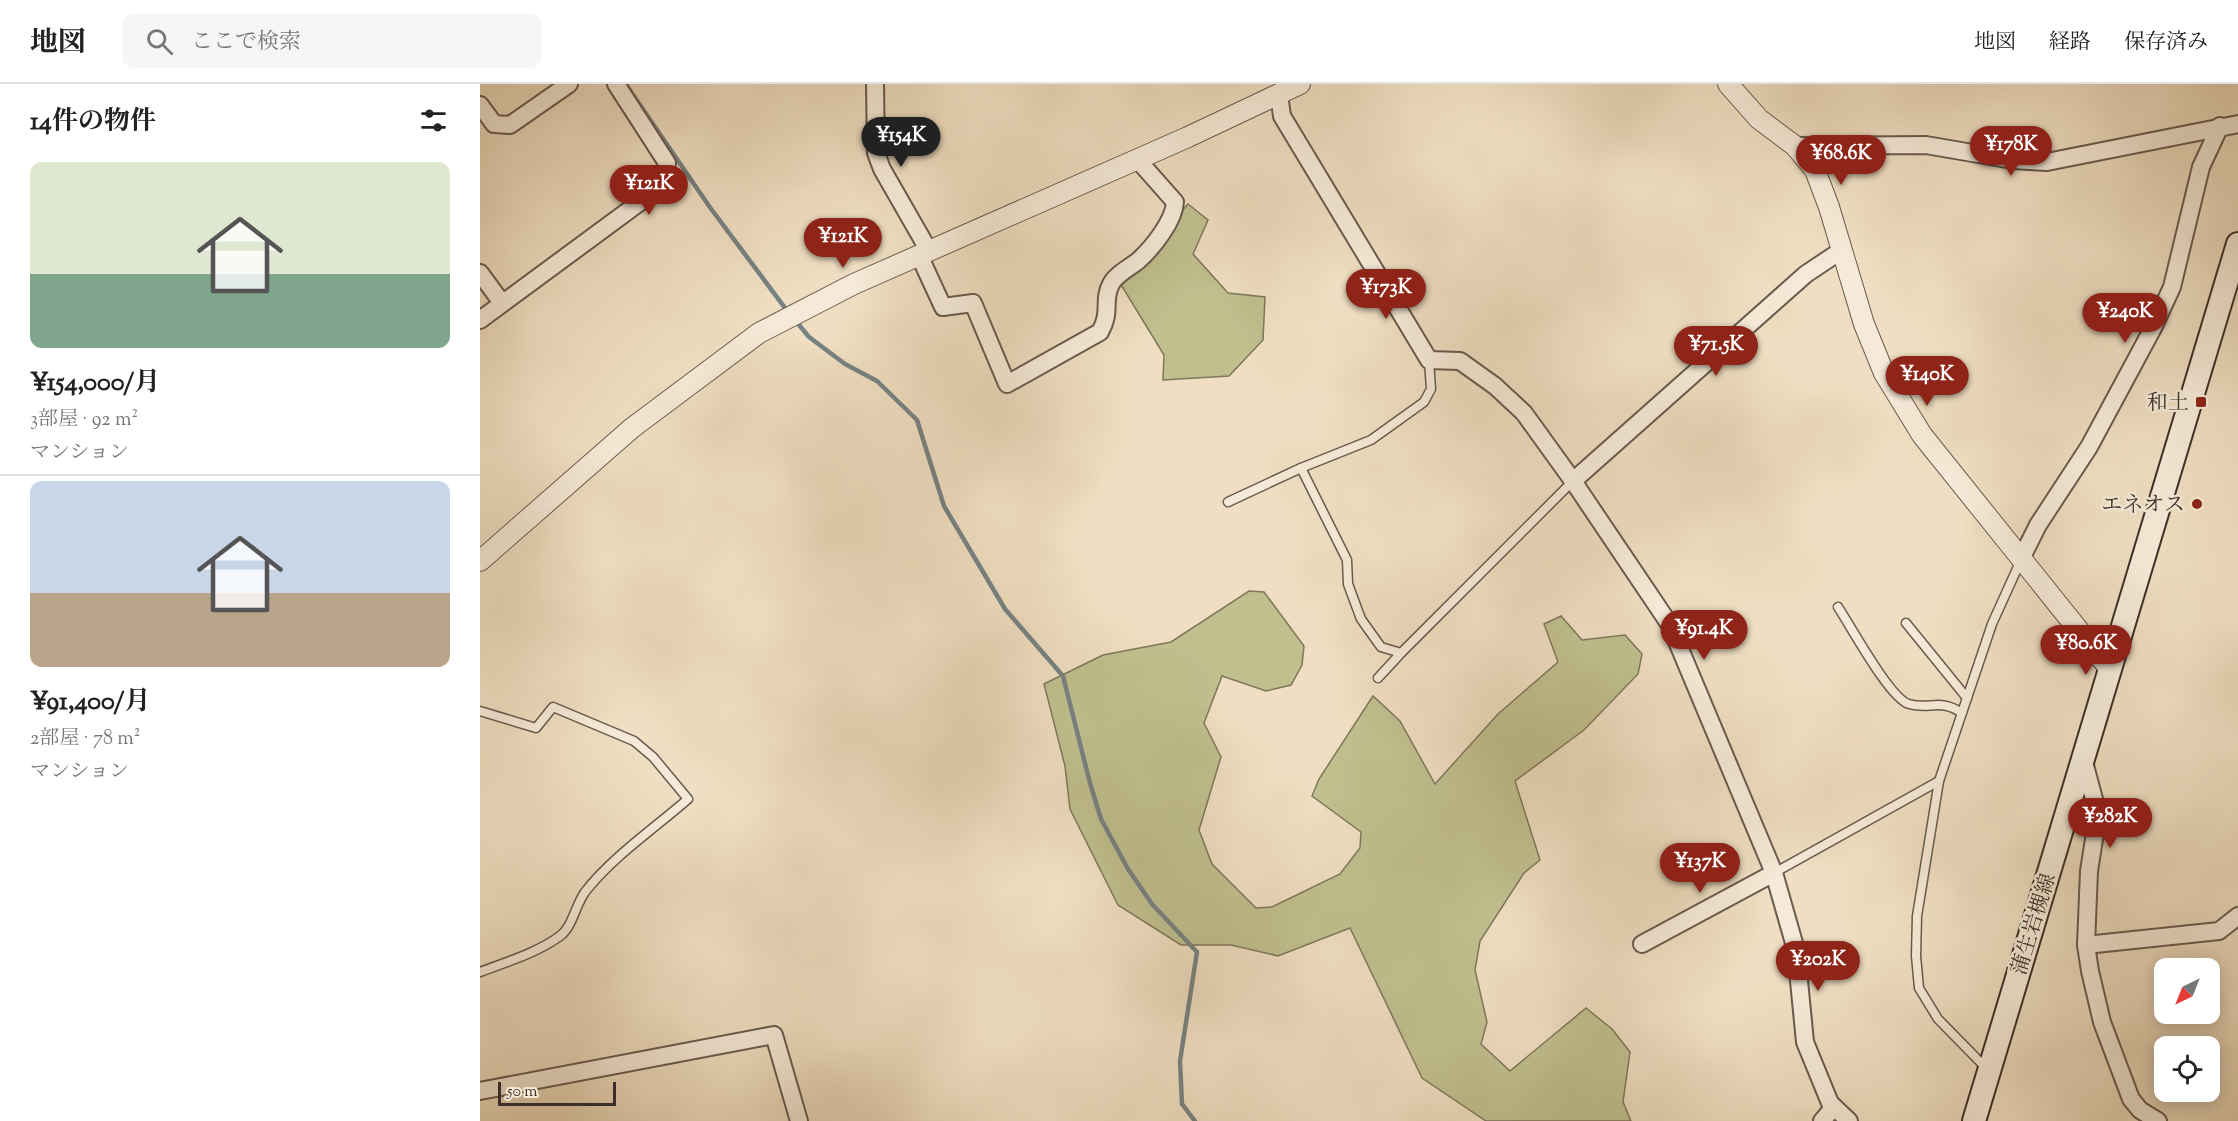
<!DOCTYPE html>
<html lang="ja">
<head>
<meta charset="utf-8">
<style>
	:root { --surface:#fff; --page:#f6f6f6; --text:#222; --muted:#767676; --line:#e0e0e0; --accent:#8f2418 }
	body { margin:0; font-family:"Sorts Mill Goudy","Noto Serif JP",serif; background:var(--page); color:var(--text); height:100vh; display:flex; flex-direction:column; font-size:22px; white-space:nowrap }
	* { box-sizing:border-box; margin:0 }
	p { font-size:20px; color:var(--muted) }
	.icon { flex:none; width:33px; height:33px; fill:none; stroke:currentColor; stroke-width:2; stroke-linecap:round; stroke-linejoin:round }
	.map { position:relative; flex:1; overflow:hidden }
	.drawer { display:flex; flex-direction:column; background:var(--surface); width:480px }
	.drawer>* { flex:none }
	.needle { width:39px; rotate:223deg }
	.tools { position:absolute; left:1674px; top:874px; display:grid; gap:12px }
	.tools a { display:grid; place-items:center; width:66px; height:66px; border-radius:12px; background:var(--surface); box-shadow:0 3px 15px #0003; font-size:30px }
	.scale { position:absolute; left:18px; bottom:15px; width:118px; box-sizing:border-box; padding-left:6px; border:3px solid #3c2f29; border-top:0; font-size:16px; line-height:21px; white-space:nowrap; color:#3c2f29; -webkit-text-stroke:4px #f5ead7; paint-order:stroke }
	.price { position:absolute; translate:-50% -51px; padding:0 14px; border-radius:21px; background:var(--accent); color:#fff; font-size:20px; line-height:39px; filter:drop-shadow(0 2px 3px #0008) }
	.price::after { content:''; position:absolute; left:50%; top:36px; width:18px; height:14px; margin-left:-9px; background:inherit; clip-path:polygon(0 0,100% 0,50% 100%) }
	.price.on { background:#222; color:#fff }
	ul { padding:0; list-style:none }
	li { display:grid; align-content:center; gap:12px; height:318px; padding:0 30px }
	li+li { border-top:2px solid var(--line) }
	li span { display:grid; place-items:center; height:186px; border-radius:12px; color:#555 }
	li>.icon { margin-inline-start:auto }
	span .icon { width:108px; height:108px; fill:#fffc; stroke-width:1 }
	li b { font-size:26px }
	h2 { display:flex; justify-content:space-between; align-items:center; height:72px; padding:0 30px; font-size:26px }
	header { display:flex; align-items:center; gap:36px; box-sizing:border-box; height:84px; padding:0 30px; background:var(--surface); border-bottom:2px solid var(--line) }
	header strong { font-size:28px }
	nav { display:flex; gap:33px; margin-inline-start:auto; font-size:21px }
	.search { width:420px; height:54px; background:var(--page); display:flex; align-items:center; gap:15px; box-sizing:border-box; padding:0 21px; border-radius:12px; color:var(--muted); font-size:22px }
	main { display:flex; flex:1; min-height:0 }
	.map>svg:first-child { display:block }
</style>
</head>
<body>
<header>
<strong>地図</strong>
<div class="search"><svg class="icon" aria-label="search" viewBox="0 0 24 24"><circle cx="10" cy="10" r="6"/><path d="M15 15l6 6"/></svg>ここで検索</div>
<nav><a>地図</a><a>経路</a><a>保存済み</a></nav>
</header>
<main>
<section class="drawer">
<h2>14件の物件<svg class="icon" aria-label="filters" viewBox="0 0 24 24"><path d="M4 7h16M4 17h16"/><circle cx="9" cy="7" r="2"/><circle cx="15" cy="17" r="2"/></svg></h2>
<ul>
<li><span style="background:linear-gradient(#dfe7d0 60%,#7fa58c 0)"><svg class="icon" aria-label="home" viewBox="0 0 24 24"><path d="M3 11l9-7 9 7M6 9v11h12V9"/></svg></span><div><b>¥154,000/月</b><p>3部屋 · 92 m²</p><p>マンション</p></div></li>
<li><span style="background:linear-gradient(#c9d6e8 60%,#b9a48a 0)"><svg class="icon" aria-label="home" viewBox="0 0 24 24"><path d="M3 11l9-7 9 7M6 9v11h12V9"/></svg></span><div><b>¥91,400/月</b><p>2部屋 · 78 m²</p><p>マンション</p></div></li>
</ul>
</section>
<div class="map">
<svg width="1758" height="1037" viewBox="0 0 1758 1037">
	<rect width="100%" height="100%" fill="#efdec1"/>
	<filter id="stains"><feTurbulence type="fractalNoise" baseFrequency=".00333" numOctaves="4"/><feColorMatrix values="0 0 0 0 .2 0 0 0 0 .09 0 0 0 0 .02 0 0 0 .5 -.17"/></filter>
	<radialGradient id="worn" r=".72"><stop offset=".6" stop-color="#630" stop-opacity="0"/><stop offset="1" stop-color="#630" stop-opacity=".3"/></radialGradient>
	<!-- green -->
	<g fill="#c0bf8e" stroke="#7e775c" stroke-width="1.5">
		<path d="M 708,120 L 728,136 L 713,170 L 748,209 L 785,213 L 783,256 L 749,292 L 683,296 L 684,271 L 640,199 Z"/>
		<path d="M 769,507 L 784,508 L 824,562 L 822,581 L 811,601 L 786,607 L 742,592 L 724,639 L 741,673 L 719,746 L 732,780 L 776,824 L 792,823 L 860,790 L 880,764 L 881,748 L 832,712 L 839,695 L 893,612 L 920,637 L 955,700 L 1018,630 L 1078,578 L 1064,540 L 1081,532 L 1102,556 L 1145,551 L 1162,570 L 1158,590 L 1104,646 L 1035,697 L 1060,776 L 1044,789 L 1000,857 L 995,886 L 1007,938 L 1001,960 L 1030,987 L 1106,924 L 1132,945 L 1150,968 L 1143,1018 L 1151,1037 L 1006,1037 L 942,994 L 870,844 L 798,872 L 751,861 L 701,861 L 638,821 L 590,725 L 585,682 L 564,600 L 623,571 L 691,558 Z"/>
	</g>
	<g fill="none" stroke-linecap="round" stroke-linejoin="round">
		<!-- stream -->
		<g stroke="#778282" stroke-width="4.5">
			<path d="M 147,2 L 229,122 L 308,228"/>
			<path d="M 315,236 L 329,253 L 365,280 L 397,297 L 437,336 L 464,422 L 525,525 L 583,592 L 610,699 L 621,735 L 648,785 L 672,820 L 717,868 L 700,977 L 702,1020 L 715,1037"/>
		</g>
		<defs>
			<g id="service">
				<path d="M 821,384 L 867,476 L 868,500 L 881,535 L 901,563 L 921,569 L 1093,397"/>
				<path d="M 748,418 L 821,384 L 891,356 L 944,318 L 951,305 L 949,276"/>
				<path d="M 1358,523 C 1370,541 1410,615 1429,620 C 1450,626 1460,614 1482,629"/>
				<path d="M 1426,539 L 1487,614"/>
				<path d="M 898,594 L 921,569"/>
				<path d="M 0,627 L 56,644 L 73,623 L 154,657 L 173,673 L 208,715 C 176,743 131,774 105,808 C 95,822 93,842 80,852 C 57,869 26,878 0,888"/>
				<path d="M 1294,789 L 1459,697"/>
				<path d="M 1507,985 L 1458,935 L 1439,904 L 1436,872 L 1437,832 L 1459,697 L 1512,540 L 1541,476"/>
			</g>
			<g id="minor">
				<path d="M 395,0 L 396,69 L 402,85 L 449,167"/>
				<path d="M 799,11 L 802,32 L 949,276 L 980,277 L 1015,302 L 1044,329 L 1093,397 L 1190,541 L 1294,789 L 1316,866 L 1325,958 L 1350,1019 L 1369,1037"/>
				<path d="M 0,21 L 14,40 L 30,41 L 89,0"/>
				<path d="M 1315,62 L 1446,61 L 1533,76 L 1567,78 L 1758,40"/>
				<path d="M 439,171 L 463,223 L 493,219 L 527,300 L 620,248 C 632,227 622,217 631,200 C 636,190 651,183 659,176 C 673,163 694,137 695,118 L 657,75"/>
				<path d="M 0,189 L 22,219"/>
				<path d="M 0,236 L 175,107 L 184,94 L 187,79 L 136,0"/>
				<path d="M 1093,397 L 1326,190 L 1362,166"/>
				<path d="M 1541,475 L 1558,441 L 1609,363 L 1673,244 L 1692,203 L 1721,83 L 1740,42"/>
				<path d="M 1603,674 L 1618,730 L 1609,787 L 1606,861 L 1610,887 L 1622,938 L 1651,1015 L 1660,1026 L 1678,1037"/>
				<path d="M 1162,860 L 1294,789"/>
				<path d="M 1606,861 L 1739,847 L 1758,832"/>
				<path d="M 0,1007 L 294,951 L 319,1037"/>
				<path d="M 1342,1037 L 1354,1023"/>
			</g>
			<g id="tertiary">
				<path d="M 1248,0 L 1279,35 L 1315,62 L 1335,86 L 1349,123 L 1384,240 L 1404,289 L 1442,351 L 1629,584"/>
				<path d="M 0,477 L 152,344 L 279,249 L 374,200 L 708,53 L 820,0"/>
			</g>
			<path id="secondary" d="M 1494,1037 L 1758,160"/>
		</defs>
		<!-- service casing -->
		<use href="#service" stroke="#695b4f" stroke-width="11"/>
		<!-- minor casing -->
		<use href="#minor" stroke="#695b4f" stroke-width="20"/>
		<!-- tertiary casing -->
		<use href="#tertiary" stroke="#695b4f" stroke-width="22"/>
		<!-- secondary casing -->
		<use href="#secondary" stroke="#3c2f29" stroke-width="26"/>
		<!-- service -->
		<use href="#service" stroke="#f5ead7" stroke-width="8"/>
		<!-- minor -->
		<use href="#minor" stroke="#f5ead7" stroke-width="16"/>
		<!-- tertiary -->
		<use href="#tertiary" stroke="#f5ead7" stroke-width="20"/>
		<!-- secondary -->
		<use href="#secondary" stroke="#f5ead7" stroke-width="22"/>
	</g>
	<!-- markers -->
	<g fill="#8f2418" stroke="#f5ead7" stroke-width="2">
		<rect x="1715" y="312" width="12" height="12" rx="3"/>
		<circle cx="1717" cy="420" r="6"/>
	</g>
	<g text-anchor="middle" stroke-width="5" stroke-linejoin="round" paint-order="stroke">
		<!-- poi labels -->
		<g font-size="21" fill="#3c2f29" stroke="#f5ead7" text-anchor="end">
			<text x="1709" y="325">和土</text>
			<text x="1705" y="427">エネオス</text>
		</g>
		<!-- street labels -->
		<g font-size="21" fill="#3c2f29" stroke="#f5ead7">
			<text transform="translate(1553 840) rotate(-73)" y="7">蒲生岩槻線</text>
		</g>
	</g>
	<rect width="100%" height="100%" filter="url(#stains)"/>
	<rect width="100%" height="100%" fill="url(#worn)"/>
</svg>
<div class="tools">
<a><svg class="needle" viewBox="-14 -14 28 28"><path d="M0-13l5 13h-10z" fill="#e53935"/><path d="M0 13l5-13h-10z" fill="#767676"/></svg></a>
<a><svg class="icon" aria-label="locate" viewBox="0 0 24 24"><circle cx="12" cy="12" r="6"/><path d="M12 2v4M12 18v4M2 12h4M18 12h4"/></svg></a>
</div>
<div class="scale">50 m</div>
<b class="price on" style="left:421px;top:84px">¥154K</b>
<b class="price" style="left:1531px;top:93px">¥178K</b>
<b class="price" style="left:1361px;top:102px">¥68.6K</b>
<b class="price" style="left:169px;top:132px">¥121K</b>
<b class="price" style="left:363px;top:185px">¥121K</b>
<b class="price" style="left:906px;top:236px">¥173K</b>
<b class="price" style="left:1645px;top:260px">¥240K</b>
<b class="price" style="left:1236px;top:293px">¥71.5K</b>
<b class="price" style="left:1447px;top:323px">¥140K</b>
<b class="price" style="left:1224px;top:577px">¥91.4K</b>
<b class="price" style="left:1606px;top:592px">¥80.6K</b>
<b class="price" style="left:1630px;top:765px">¥282K</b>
<b class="price" style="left:1220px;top:810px">¥137K</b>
<b class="price" style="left:1338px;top:908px">¥202K</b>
</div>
</main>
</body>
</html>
